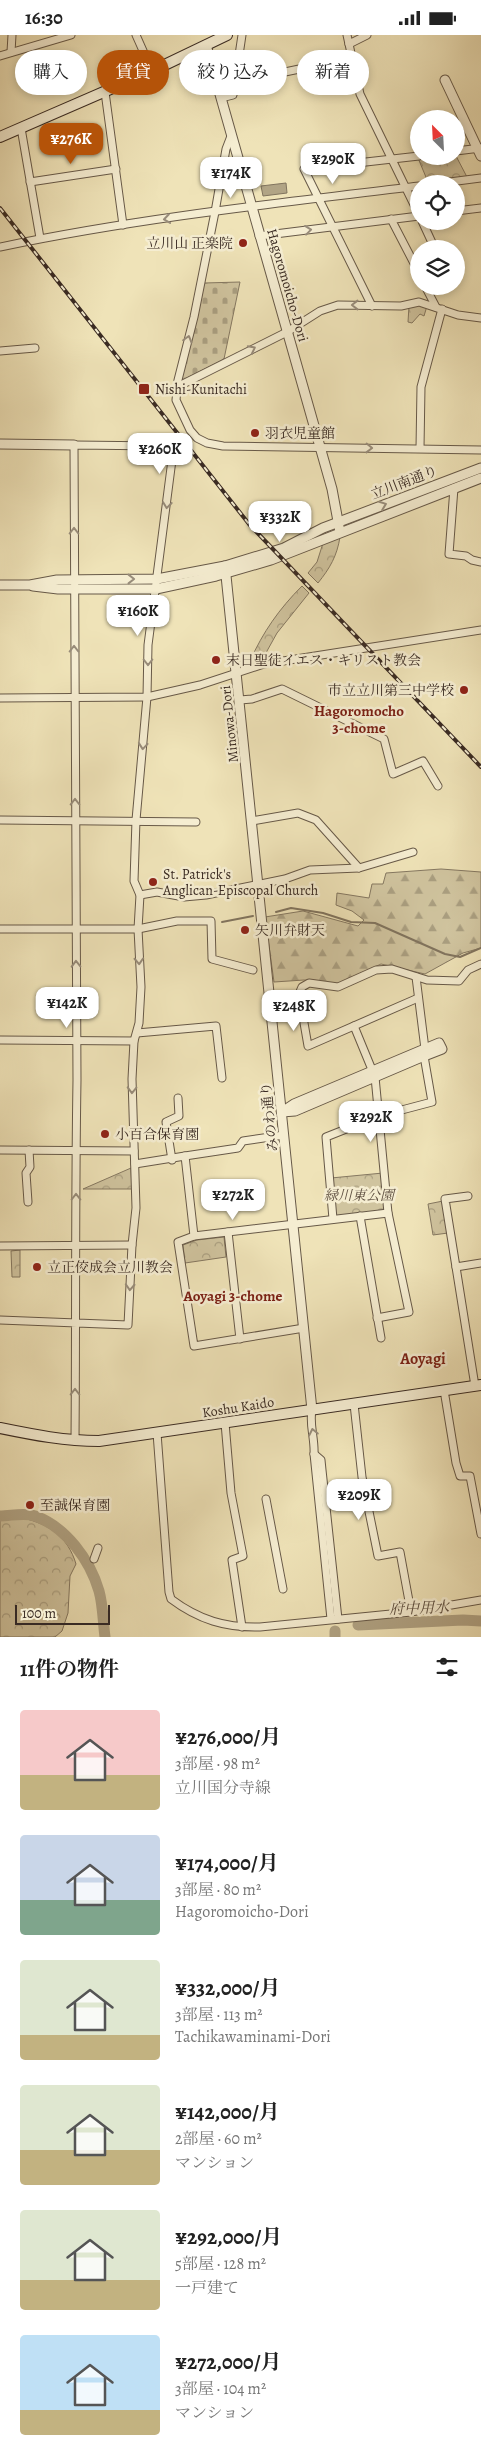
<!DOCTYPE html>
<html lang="ja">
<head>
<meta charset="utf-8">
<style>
	:root { --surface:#fff; --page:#f2f2f2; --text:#222; --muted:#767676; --accent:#b45309 }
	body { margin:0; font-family:Alegreya,"Noto Serif JP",serif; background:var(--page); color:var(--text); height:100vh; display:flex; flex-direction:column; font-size:19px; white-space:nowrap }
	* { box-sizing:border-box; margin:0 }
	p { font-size:16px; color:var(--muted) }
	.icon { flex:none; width:28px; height:28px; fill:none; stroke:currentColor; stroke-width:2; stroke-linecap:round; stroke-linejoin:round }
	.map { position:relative; height:1602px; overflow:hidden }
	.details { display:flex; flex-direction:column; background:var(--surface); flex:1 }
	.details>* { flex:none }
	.guide { position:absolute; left:15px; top:15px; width:451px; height:45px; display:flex; gap:10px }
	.needle { width:32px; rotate:336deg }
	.buttons { position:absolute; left:410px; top:75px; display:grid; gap:10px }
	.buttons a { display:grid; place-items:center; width:55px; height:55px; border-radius:50%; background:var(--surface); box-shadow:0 2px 8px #0003; font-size:25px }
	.scale { position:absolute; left:15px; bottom:12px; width:95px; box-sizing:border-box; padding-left:5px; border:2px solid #3a2b23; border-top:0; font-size:14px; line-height:18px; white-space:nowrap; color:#3a2b23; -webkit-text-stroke:4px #f5edd1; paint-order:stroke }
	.price { position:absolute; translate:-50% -42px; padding:0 11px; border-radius:10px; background:#fff; color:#222; font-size:16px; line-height:32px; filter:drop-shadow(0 1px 2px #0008) }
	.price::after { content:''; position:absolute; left:50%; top:30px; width:15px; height:11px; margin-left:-8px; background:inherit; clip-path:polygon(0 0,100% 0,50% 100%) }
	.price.current { background:var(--accent); color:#fff }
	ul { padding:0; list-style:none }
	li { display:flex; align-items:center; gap:15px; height:125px; padding:0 20px }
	li span { display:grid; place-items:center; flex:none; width:140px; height:100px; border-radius:5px; color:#555 }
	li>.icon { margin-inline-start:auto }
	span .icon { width:60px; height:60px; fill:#fffc; stroke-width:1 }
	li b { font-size:21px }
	h2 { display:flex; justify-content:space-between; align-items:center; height:60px; padding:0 20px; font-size:21px }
	.chip { padding:0 18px; border-radius:22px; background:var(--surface); box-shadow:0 2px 8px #0003; font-size:18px; line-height:45px }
	.chip.current { background:var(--accent); color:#fff }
	.status { display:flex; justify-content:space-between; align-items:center; height:35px; padding:0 25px; background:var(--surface); direction:ltr }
	.status svg { height:14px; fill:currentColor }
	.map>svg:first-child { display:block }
</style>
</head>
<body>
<div class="status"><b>16:30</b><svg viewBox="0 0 49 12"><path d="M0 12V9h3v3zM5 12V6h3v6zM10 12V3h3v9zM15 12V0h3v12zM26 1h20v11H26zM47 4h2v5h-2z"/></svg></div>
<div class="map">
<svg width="481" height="1602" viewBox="0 0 481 1602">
	<defs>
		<pattern id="forest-firs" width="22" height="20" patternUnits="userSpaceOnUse" patternTransform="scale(1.25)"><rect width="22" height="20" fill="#d0c49f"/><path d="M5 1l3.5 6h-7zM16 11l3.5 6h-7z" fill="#aa9f81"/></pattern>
		<pattern id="cemetery-stones" width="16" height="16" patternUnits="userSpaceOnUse" patternTransform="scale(1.25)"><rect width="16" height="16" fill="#d0c49f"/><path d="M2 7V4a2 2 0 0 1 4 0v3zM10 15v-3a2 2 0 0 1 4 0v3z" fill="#aa9f81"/></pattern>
		<pattern id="park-crowns" width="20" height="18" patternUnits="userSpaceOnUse" patternTransform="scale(1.25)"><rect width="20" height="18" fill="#d0c49f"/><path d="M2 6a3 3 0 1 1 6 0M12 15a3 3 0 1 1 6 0" fill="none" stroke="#aa9f81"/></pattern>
	</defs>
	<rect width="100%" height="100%" fill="#efe3b8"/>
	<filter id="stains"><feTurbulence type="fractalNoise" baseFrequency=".004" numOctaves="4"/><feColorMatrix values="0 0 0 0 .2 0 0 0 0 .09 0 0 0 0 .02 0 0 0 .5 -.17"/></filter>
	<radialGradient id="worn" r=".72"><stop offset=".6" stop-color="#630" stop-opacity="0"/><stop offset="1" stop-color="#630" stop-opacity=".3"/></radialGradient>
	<!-- forest -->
	<path fill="url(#forest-firs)" stroke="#857861" d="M 441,834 L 481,837 L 481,913 L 463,918 L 425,939 L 381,929 L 338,949 L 304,945 L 274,947 L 265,882 L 303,876 L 358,891 L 364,885 L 352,876 L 336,870 L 337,858 L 369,863 L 372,849 L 383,849 L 386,838 Z"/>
	<!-- cemetery -->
	<path fill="url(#cemetery-stones)" stroke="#857861" d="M 240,247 L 224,324 L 181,346 L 204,248 Z"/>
	<!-- park -->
	<g fill="url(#park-crowns)" stroke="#857861">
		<path d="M 456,121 L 467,142 L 428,147 L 418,123 Z"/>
		<path d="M 412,268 L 427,271 L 424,281 L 420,279 L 412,288 L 408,287 L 409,271 Z"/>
		<path d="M 340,502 C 337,521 330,533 318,548 L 308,538 L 317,527 L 323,508 Z"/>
		<path d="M 302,551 L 309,558 L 277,598 L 262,625 L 250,626 C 263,597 279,574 302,551 Z"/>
		<path d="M 131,1133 L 132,1154 L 83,1154 Z"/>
		<path d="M 383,1138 L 387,1177 L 334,1182 L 331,1143 Z"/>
		<path d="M 443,1166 L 448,1198 L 433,1200 L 428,1169 Z"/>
		<path d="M 224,1202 L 226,1222 L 185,1228 L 183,1210 L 197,1205 Z"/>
		<path d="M 20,1215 L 20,1242 L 12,1242 L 11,1216 Z"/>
		<path d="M 23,1483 C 49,1489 68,1502 76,1529 L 70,1541 L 68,1578 L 62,1596 L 55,1602 L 0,1602 L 0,1484 Z"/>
	</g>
	<!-- water -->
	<path fill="#b1a485" stroke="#81745e" d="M 286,148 L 287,158 L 263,161 L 261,151 Z"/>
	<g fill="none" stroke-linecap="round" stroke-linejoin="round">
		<!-- stream -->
		<g stroke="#81745e" stroke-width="2">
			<path d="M 276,877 L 291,873 L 323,878 L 351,887 L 375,888 L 445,919 L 460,922 L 481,913"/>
			<path d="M 222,887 L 253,881"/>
		</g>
		<!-- river -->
		<g stroke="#b1a485" stroke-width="11">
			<path d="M 0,1481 C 11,1481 24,1477 35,1481 C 66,1492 90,1525 99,1556 C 103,1570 103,1587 105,1602"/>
			<path d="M 358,1590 L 463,1585 L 481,1586"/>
			<path d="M 335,1596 L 335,1602"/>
		</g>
		<defs>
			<g id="minor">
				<path d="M 136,0 L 152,36"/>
				<path d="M 347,0 L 360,59 L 419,180"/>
				<path d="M 349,9 L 367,0"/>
				<path d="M 11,17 L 12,0"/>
				<path d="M 0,21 L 71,0"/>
				<path d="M 236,41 L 261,42 L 352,23"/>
				<path d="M 105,57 L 123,190"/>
				<path d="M 221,63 L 233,60 L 242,0"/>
				<path d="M 21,93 L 40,203"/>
				<path d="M 231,101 L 226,114 L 215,177 L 194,282 L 178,345 L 176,365 L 190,395 L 197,403 L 207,408 L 223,411 L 481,415"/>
				<path d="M 456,116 L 481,113"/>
				<path d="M 30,147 L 116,134"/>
				<path d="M 434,149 L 481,143"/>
				<path d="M 456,176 L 481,173"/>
				<path d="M 391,184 L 419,238"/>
				<path d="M 422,186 L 435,214"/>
				<path d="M 259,201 L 419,181"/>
				<path d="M 0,212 C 138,183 279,168 419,151"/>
				<path d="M 425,251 L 436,272"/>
				<path d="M 372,271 L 304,134 L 419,121"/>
				<path d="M 0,316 L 35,313"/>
				<path d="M 177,352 L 287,297 L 320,276 L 338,270 L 401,271 L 419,267 L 458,280 L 481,283"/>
				<path d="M 420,413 L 421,352 L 442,274"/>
				<path d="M 454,453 L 449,519 L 466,521 L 472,525 L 481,527"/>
				<path d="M 0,663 L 147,662 L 200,650 L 264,629 L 481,595"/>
				<path d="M 240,665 L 252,664 L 282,654 L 384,704 L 393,739 L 423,726 L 438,751"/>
				<path d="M 0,785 L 196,787"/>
				<path d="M 252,786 L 298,778 L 316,785 L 359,833"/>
				<path d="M 140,860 L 157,857 L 184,862 L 206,860 L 285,844 L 310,835 L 359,833 L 413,817"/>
				<path d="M 0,894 L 138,894 L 177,886 L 211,886 L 212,924 L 253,935"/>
				<path d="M 416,942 L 425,1014"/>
				<path d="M 418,963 L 308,1011 L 299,959 L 302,952 L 309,948 L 338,952 L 376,935 L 392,934 L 427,945 L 459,946 L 468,935 L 481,929"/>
				<path d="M 354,991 L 375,1042 L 388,1178 L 409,1277 L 377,1283"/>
				<path d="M 137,998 L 216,991 L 222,1043"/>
				<path d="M 0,1005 L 134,1006"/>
				<path d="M 0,1115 L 134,1116"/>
				<path d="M 185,1121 L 238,1113 L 243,1106 L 284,1100"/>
				<path d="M 172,1125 L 166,1087 L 179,1081 L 178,1063"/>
				<path d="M 135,1129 L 185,1121 L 194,1201"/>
				<path d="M 468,1161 L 445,1164 L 456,1232 L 481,1228"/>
				<path d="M 28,1167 L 26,1138 L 30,1132 L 29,1115"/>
				<path d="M 360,1181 L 381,1303"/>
				<path d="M 333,1184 L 326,1102 L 379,1081 L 432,1067 L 424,1021"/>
				<path d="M 228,1197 L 240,1304"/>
				<path d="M 0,1211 L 132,1210"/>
				<path d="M 456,1232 L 475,1351"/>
				<path d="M 0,1285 L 128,1290 L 132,1210 L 136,1173 L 132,1044 L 134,1006 L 139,988 L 141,952 L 138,894 L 140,860 L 134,846 L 136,785 L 147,662 L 148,610 L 172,425 L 169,415 L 163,411 L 74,410 L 77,1045 C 75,1165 76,1286 75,1406"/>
				<path d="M 304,1293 L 194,1311 L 178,1207 L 194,1201 L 388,1178"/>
				<path d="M 444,1355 L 456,1428 L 460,1441 L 470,1441 L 481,1499"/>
				<path d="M 354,1369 L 362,1442 L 378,1521 L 400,1517 L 411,1577"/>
				<path d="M 312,1375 C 309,1389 315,1404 314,1419 L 331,1584"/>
				<path d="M 225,1388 L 231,1458 L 243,1521 L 232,1525 L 242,1592"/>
				<path d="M 157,1398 L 169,1557 L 171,1564 C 199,1585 226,1593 260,1592 L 411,1577 L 481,1565"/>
				<path d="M 314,1419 L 321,1425 L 322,1435 L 338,1584"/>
				<path d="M 266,1464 L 283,1554"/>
				<path d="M 94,1524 L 98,1513"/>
			</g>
			<g id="tertiary">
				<path d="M 206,10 L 332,454 L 340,497"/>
				<path d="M 445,45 L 481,121"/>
				<path d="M 0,409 L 74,410"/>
				<path d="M 225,531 L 312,1375"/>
				<path d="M 0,550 L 30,550 L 57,545 L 157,544 L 225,531 L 284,513 L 323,493 L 481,433"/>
				<path d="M 33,551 L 58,554 L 156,554 L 216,541 L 271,525 L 481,443"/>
				<path d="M 439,1008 L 442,1014 L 424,1021 L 295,1076 L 282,1077 L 294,1069 Z"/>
			</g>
			<g id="secondary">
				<path d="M 0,102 L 152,36 L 227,0"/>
				<path d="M 0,1393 C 34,1400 65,1406 99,1406 L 481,1350"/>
			</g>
		</defs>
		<!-- minor casing -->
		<use href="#minor" stroke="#675948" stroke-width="9"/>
		<!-- tertiary casing -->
		<use href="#tertiary" stroke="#675948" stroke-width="11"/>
		<!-- secondary casing -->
		<use href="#secondary" stroke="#3a2b23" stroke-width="12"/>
		<!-- minor -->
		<use href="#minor" stroke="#f5edd1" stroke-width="7"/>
		<!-- tertiary -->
		<use href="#tertiary" stroke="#f5edd1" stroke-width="9"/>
		<!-- secondary -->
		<use href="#secondary" stroke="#f5edd1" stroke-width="10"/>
		<defs>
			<path id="rail" d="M 0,173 L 249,489 L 481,732"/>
		</defs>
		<!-- rail casing -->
		<use href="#rail" stroke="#3a2b23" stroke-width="4"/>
		<!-- rail -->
		<use href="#rail" stroke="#f5edd1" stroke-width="2" stroke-dasharray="5.5" stroke-linecap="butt"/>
	</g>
	<!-- one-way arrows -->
	<defs><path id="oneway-chevron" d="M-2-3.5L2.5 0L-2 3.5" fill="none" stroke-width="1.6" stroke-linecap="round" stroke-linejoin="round" transform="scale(1.25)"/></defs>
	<g stroke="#988c7a">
		<use href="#oneway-chevron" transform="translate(167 184) rotate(172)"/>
		<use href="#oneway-chevron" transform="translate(308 195) rotate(-7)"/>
		<use href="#oneway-chevron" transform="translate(355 270) rotate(-180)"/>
		<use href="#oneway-chevron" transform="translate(188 304) rotate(-74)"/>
		<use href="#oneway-chevron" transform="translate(252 314) rotate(-27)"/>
		<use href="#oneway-chevron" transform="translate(369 413) rotate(1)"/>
		<use href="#oneway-chevron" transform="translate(167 470) rotate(97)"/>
		<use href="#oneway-chevron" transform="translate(383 470) rotate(-21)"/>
		<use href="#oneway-chevron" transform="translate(74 496) rotate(-90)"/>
		<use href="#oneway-chevron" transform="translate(131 544)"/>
		<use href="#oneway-chevron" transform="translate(74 614) rotate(-90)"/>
		<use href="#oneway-chevron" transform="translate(148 627) rotate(90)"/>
		<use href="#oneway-chevron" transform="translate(143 711) rotate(95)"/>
		<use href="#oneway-chevron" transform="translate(75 767) rotate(-90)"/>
		<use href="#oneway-chevron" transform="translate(139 926) rotate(87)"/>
		<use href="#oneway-chevron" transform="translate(76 929) rotate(-91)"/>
		<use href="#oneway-chevron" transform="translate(132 1055) rotate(91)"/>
		<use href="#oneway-chevron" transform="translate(76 1162) rotate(-90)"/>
		<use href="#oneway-chevron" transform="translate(130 1252) rotate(93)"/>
		<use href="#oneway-chevron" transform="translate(75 1357) rotate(-90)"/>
		<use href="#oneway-chevron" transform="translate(313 1397) rotate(-102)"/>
	</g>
	<!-- markers -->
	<g fill="#8f2418" stroke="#f5edd1" stroke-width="2">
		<circle cx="243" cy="208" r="5"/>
		<rect x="138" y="348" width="12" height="12" rx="2.5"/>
		<circle cx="255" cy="398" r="5"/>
		<circle cx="216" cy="625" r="5"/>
		<circle cx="464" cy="655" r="5"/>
		<circle cx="153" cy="847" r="5"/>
		<circle cx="245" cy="895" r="5"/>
		<circle cx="105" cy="1099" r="5"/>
		<circle cx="37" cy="1232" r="5"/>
		<circle cx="30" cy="1470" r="5"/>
	</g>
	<g text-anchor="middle" stroke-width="5" stroke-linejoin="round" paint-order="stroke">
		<!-- poi labels -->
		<g font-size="14" fill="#3a2b23" stroke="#f5edd1" text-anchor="start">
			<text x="233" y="213" text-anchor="end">立川山 正楽院</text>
			<text x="155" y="359">Nishi-Kunitachi</text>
			<text x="265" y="403">羽衣児童館</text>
			<text x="226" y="630">末日聖徒イエス・キリスト教会</text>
			<text x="454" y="660" text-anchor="end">市立立川第三中学校</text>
			<text x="163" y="844">St. Patrick's<tspan x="163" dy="16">Anglican-Episcopal Church</tspan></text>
			<text x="255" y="900">矢川弁財天</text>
			<text x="115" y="1104">小百合保育園</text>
			<text x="47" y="1237">立正佼成会立川教会</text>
			<text x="40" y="1475">至誠保育園</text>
		</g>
		<!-- street labels -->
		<g font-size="14" fill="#3a2b23" stroke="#f5edd1">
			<text transform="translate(288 250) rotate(74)" y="5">Hagoromoicho-Dori</text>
			<text transform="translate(404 447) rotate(-21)" y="5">立川南通り</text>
			<text transform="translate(229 689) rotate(-96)" y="5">Minowa-Dori</text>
			<text transform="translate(269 1082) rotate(-96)" y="5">みのわ通り</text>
			<text transform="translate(238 1372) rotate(-9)" y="5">Koshu Kaido</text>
		</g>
		<!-- park labels -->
		<g font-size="14" font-style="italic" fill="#605142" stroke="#f5edd1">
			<text x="359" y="1165">緑川東公園</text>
		</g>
		<!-- neighbourhood labels -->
		<g font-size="15" font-weight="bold" fill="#7a1f14" stroke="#f5edd1">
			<text x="359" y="681">Hagoromocho<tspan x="359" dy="17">3-chome</tspan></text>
			<text x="233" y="1266">Aoyagi 3-chome</text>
		</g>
		<!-- water labels -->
		<g font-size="15" font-style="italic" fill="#5e4f40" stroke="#f5edd1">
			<text transform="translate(419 1573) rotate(-2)" y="5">府中用水</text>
		</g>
		<!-- quarter labels -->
		<g font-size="16" font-weight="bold" fill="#7a1f14" stroke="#f5edd1">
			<text x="423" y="1329">Aoyagi</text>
		</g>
	</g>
	<rect width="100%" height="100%" filter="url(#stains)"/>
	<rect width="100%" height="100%" fill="url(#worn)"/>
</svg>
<div class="buttons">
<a><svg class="needle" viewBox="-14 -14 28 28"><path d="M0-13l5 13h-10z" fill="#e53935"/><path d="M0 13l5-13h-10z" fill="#767676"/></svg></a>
<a><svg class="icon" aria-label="locate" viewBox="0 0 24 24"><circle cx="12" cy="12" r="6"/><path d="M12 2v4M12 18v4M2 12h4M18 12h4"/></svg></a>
<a><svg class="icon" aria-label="layers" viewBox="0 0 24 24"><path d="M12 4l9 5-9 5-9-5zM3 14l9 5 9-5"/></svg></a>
</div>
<div class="scale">100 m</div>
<b class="price current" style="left:71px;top:130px">¥276K</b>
<b class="price" style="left:333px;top:150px">¥290K</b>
<b class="price" style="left:231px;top:164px">¥174K</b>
<b class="price" style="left:160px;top:440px">¥260K</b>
<b class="price" style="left:280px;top:508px">¥332K</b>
<b class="price" style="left:138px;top:602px">¥160K</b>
<b class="price" style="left:67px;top:994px">¥142K</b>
<b class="price" style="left:294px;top:997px">¥248K</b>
<b class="price" style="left:371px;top:1108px">¥292K</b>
<b class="price" style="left:233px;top:1186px">¥272K</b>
<b class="price" style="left:359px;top:1486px">¥209K</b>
<div class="guide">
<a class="chip">購入</a>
<a class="chip current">賃貸</a>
<a class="chip">絞り込み</a>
<a class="chip">新着</a>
</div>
</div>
<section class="details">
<h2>11件の物件<svg class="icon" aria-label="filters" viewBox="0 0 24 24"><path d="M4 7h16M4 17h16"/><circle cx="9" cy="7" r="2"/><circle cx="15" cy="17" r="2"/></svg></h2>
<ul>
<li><span style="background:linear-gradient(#f6c9c9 65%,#c2b280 0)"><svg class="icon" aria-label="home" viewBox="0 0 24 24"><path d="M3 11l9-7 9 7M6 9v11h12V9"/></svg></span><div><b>¥276,000/月</b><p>3部屋 · 98 m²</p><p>立川国分寺線</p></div></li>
<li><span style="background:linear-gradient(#c9d6e8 65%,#7fa58c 0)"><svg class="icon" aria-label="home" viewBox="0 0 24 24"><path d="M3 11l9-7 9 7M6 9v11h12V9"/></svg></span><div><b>¥174,000/月</b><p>3部屋 · 80 m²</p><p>Hagoromoicho-Dori</p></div></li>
<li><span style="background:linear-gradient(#dfe7d0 75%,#c2b280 0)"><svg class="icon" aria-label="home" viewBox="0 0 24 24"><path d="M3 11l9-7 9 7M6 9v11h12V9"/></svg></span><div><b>¥332,000/月</b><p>3部屋 · 113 m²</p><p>Tachikawaminami-Dori</p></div></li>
<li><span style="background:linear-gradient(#dfe7d0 65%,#c2b280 0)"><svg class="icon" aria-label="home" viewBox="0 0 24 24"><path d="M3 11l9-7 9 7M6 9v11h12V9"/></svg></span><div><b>¥142,000/月</b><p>2部屋 · 60 m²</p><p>マンション</p></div></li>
<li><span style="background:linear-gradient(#dfe7d0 70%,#c2b280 0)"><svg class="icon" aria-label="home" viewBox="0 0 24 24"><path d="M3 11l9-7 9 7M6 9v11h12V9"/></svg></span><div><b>¥292,000/月</b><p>5部屋 · 128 m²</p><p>一戸建て</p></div></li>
<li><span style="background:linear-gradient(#bfe0f5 75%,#c2b280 0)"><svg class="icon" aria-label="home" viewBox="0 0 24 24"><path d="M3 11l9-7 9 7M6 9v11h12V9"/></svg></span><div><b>¥272,000/月</b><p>3部屋 · 104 m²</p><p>マンション</p></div></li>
</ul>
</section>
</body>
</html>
